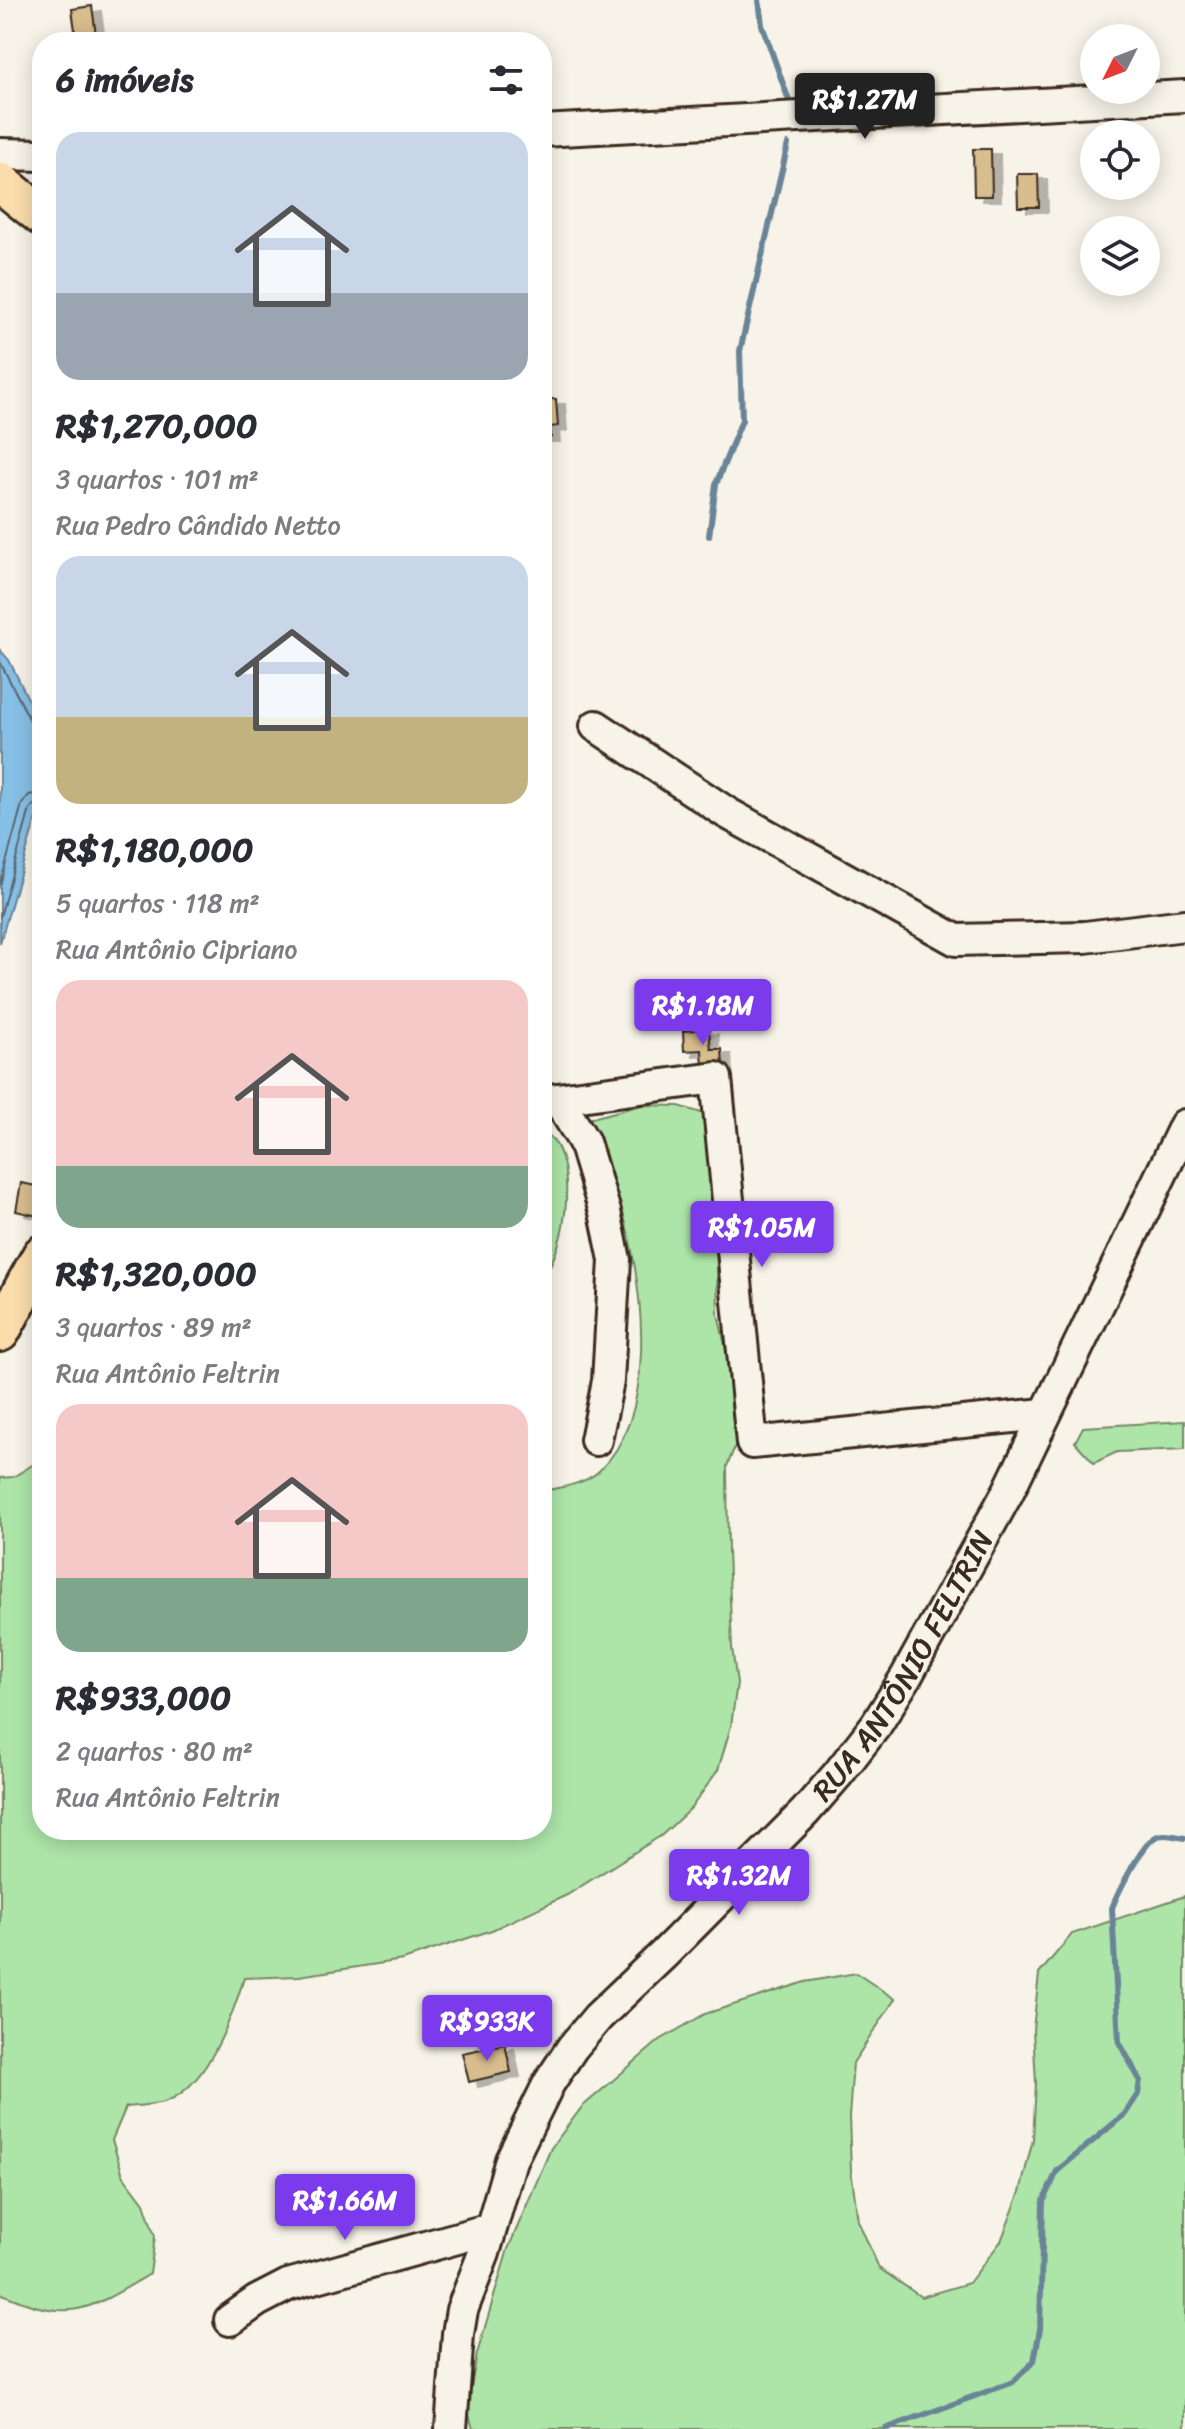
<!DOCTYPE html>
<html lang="pt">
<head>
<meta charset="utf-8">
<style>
	:root { --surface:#fff; --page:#f7f7f7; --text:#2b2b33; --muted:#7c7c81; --accent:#7c3aed }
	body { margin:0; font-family:Sriracha,sans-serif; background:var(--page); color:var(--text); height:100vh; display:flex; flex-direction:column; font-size:30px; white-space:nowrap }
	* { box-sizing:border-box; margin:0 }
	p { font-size:26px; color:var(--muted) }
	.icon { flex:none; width:44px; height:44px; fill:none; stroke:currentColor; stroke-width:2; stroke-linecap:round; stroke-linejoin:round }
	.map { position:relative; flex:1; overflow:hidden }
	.panel { position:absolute; left:32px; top:32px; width:520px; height:1808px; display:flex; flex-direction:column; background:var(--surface); border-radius:32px; box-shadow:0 4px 20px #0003 }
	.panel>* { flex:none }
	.needle { width:52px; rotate:228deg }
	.controls { position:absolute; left:1080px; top:24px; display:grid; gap:16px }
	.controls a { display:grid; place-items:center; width:80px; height:80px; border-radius:50%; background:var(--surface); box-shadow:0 4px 20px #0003; font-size:40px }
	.price { position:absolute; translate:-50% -68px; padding:0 18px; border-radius:8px; background:var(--accent); color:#fff; font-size:26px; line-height:52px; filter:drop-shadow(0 2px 4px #0008) }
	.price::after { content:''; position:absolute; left:50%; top:48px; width:24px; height:18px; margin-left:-12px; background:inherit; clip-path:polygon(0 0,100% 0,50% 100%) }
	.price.selected { background:#222; color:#fff }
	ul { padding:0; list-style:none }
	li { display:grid; align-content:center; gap:16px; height:424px; padding:0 24px }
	li span { display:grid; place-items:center; height:248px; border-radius:24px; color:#555 }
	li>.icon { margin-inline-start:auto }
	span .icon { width:144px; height:144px; fill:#fffc; stroke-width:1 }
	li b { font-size:34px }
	h2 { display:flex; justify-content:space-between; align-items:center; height:96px; padding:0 24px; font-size:34px }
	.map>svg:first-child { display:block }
</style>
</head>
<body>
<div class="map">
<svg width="1185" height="2429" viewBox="0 0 1185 2429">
	<defs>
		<filter id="shadow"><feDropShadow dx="9" dy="5" stdDeviation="0" flood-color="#0004"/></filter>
	</defs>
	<rect width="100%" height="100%" fill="#f7f3e8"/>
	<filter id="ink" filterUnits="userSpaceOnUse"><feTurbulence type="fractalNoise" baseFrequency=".0125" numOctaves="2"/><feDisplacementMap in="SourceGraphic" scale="16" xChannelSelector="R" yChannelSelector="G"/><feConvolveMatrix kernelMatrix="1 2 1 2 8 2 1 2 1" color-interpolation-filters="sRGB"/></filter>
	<g filter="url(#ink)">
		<!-- green -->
		<g fill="#ade5a9" stroke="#748864" stroke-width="2">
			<path d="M 642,1105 L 679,1106 L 705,1114 L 714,1142 L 718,1314 L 736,1395 L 740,1434 L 727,1466 L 728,1551 L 732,1648 L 737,1683 L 731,1726 L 718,1770 L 691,1808 L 662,1835 L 567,1895 L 492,1930 L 403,1960 L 299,1976 L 244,1978 C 232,2017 207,2089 164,2102 C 152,2105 138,2106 126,2107 L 112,2140 L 123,2175 L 144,2203 L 155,2236 L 150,2274 C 87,2311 70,2324 0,2293 L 0,1478 L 13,1477 L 42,1459 L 42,1830 L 542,1830 L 542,1491 C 560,1488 585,1484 599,1471 C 658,1415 643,1294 626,1224 C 617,1188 600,1153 588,1119 Z"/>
			<path d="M 542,1131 C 581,1150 567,1251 542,1277 Z"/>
			<path d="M 1185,1421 L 1185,1449 L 1117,1452 L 1094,1463 L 1075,1442 L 1083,1427 Z"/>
			<path d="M 1185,1896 L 1185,2429 L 473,2429 L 467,2408 L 477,2354 L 508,2249 L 551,2148 L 582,2107 L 660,2040 L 705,2014 L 805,1982 L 856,1973 L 895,1999 L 853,2063 L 849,2117 L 851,2170 L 858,2221 L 879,2268 L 921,2297 L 969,2283 L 1001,2241 L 1020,2192 L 1033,2139 L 1036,2083 L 1033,2030 L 1039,1974 L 1072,1934 Z"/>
		</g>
		<!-- water -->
		<path fill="#87c0e6" stroke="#698496" stroke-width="2" d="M 0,650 L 9,660 L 42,727 L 40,805 L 0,943 Z"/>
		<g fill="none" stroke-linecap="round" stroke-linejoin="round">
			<!-- shore -->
			<g stroke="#59666e" stroke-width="2">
				<path d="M 0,662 L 32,724 L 42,729"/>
				<path d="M 0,885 L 22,804 L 29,795 L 42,792"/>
				<path d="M 0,917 L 30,809 L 35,804 L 42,802"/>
			</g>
			<!-- stream -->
			<g stroke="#698496" stroke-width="6">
				<path d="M 759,0 L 762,25 L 792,109"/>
				<path d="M 709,536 L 716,484 L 742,420 L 740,351 L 788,144"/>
				<path d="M 885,2429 L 1013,2382 L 1034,2361 L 1040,2329 L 1043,2203 L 1057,2171 L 1125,2114 L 1138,2094 L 1140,2080 L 1119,2042 L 1112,1908 C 1118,1892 1141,1847 1154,1838 C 1163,1832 1176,1837 1185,1838"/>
			</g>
		</g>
		<!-- building -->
		<g fill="#d8bd8e" stroke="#3b2a1e" stroke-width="2" filter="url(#shadow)">
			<path d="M 92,6 L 96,35 L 76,38 L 72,9 Z"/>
			<path d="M 973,149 L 991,149 L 992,196 L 974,196 Z"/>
			<path d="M 1017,174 L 1038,174 L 1039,207 L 1018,207 Z"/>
			<path d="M 542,399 L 556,399 L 558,426 L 550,427 L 551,437 L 542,437 Z"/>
			<path d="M 709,1029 L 711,1049 L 722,1049 L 723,1066 L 703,1067 L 702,1050 L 684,1051 L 683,1031 Z"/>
			<path d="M 21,1183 L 42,1187 L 38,1216 L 16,1211 Z"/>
			<path d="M 505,2044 L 511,2072 L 469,2082 L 462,2053 Z"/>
		</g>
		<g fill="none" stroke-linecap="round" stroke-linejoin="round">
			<defs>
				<g id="minor">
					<path d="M 542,131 L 1185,96"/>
					<path d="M 0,154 L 42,155"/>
					<path d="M 596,726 L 727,813 L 956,940 L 1085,937 L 1185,925"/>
					<path d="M 558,1099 L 584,1142 L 605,1212 L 615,1260 L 608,1381 L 596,1440"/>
					<path d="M 542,1101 L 716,1078 L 752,1443 L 1044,1414"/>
					<path d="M 230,2320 L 257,2301 L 288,2285 L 490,2229"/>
					<path id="s1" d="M 451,2429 L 458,2334 L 462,2310 L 484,2253 L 511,2160 L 549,2083 L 572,2048 L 598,2017 L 664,1954 L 805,1812 L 838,1774 L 876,1725 L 906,1677 L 1008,1492 L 1185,1125"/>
				</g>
				<g id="major">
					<path d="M 0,182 L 42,216"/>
					<path d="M 0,1332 L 42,1255"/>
				</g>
			</defs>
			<!-- minor casing -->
			<use href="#minor" stroke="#3b2a1e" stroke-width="36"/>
			<!-- major casing -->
			<use href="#major" stroke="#3b2a1e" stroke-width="44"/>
			<!-- minor -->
			<use href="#minor" stroke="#f7f3e8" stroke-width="30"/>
			<!-- major -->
			<use href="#major" stroke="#faddab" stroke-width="38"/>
		</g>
	</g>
	<g text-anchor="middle" stroke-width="7" stroke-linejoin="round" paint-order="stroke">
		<!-- street labels -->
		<g font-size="30" fill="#3b2a1e" stroke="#f7f3e8">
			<text dy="10" stroke="none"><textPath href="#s1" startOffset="914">RUA ANTÔNIO FELTRIN</textPath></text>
		</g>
	</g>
</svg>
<div class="controls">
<a><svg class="needle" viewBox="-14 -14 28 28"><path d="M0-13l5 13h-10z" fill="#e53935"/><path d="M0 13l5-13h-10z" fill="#7c7c81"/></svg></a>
<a><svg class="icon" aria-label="locate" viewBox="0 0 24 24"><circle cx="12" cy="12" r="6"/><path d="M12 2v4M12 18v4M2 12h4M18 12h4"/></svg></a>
<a><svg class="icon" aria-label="layers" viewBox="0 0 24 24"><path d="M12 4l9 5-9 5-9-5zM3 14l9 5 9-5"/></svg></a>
</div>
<b class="price selected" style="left:865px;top:141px">R$1.27M</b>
<b class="price" style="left:703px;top:1047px">R$1.18M</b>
<b class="price" style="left:762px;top:1269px">R$1.05M</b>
<b class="price" style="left:739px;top:1917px">R$1.32M</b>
<b class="price" style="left:487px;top:2063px">R$933K</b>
<b class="price" style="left:345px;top:2242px">R$1.66M</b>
<section class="panel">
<h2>6 imóveis<svg class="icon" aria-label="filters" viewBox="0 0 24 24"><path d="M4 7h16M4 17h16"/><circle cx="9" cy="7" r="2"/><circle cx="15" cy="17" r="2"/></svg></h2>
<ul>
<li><span style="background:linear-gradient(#c9d6e8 65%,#9aa5b1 0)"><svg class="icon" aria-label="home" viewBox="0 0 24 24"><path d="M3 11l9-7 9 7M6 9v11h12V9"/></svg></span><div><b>R$1,270,000</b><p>3 quartos · 101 m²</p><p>Rua Pedro Cândido Netto</p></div></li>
<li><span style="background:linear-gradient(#c9d6e8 65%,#c2b280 0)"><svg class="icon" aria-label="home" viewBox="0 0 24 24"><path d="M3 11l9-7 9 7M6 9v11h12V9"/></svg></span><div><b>R$1,180,000</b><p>5 quartos · 118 m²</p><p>Rua Antônio Cipriano</p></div></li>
<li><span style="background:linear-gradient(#f6c9c9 75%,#7fa58c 0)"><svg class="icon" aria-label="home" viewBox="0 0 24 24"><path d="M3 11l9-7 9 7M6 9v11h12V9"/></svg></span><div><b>R$1,320,000</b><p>3 quartos · 89 m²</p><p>Rua Antônio Feltrin</p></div></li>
<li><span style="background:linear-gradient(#f6c9c9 70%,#7fa58c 0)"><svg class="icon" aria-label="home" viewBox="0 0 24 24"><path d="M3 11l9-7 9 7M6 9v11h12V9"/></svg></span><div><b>R$933,000</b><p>2 quartos · 80 m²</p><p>Rua Antônio Feltrin</p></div></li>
</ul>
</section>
</div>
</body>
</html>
